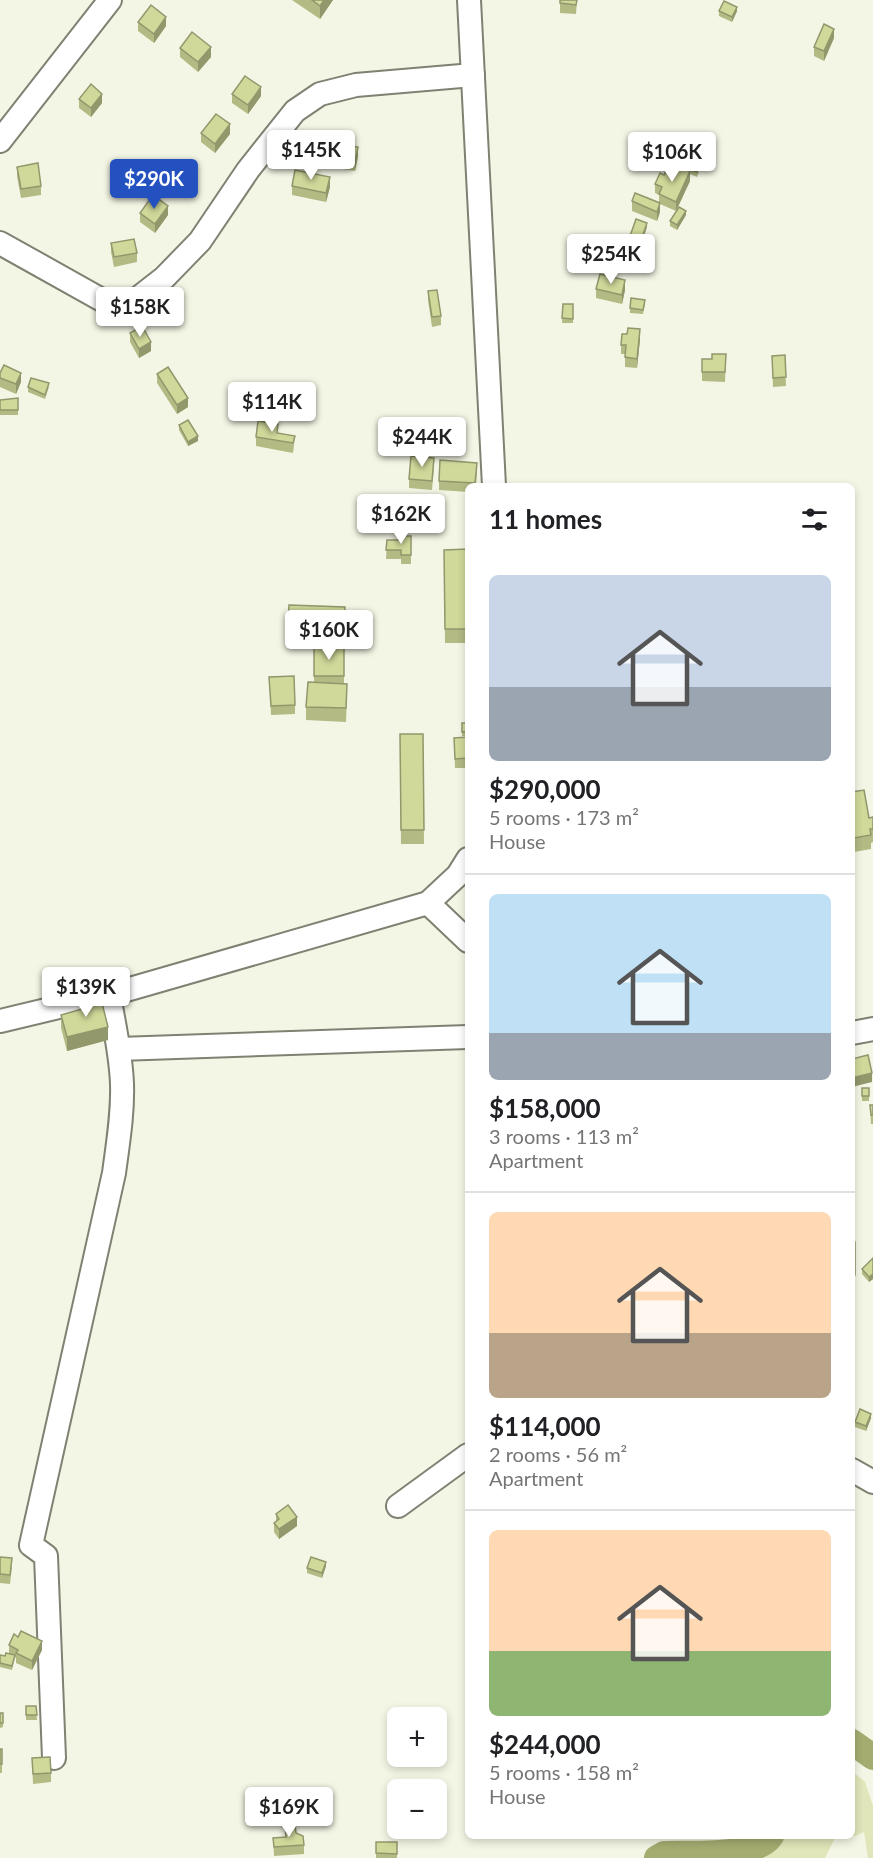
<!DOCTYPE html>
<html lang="en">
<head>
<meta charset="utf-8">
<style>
	:root { --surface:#fff; --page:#f2f2f2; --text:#202124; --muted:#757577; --line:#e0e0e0; --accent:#2351bf }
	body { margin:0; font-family:Lato,sans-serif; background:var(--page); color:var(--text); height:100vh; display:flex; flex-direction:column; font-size:22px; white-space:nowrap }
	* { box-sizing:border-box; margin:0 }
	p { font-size:20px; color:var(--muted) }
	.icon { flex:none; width:33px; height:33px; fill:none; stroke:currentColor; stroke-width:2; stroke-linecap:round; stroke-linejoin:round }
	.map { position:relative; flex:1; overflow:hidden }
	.details { position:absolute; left:465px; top:483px; width:390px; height:1356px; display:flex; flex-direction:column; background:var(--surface); border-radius:9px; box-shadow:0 3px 9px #0003 }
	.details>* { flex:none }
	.controls { position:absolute; left:387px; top:1707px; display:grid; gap:12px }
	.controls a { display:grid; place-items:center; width:60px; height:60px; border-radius:9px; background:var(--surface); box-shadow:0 3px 9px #0003; font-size:30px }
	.price { position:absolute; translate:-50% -51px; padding:0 14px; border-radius:6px; background:#fff; color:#222; font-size:20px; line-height:39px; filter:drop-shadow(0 2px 3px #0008) }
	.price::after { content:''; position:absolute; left:50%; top:36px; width:18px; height:14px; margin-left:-9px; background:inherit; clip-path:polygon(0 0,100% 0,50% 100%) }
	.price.on { background:var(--accent); color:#fff }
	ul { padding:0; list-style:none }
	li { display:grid; align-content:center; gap:12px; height:318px; padding:0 24px }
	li+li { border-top:2px solid var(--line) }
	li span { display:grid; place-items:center; height:186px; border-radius:9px; color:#555 }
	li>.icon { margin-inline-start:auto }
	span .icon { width:108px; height:108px; fill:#fffc; stroke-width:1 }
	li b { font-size:26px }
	h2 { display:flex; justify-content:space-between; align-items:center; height:72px; padding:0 24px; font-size:26px }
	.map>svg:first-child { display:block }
</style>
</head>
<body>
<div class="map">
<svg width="873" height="1858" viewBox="0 0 873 1858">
	<rect width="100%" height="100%" fill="#f4f6e5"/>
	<!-- green -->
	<g fill="#e0e6b9">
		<path d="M 852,1771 L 865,1782 L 873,1806 L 873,1858 L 868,1858 L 864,1832 L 855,1836 L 852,1835 Z"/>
		<path d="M 780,1836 L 836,1836 L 825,1858 L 763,1858 L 769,1855 Z"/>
	</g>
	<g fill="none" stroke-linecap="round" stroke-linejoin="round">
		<!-- river -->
		<g stroke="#a5ac70" stroke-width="26">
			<path d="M 852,1742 L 873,1757"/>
			<path d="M 657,1858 L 664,1854 C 691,1853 758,1858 771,1836"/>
		</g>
		<defs>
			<g id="minor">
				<path d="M 469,0 L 494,486"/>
				<path d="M 0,141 L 110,0"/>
				<path d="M 0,243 L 118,309 L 128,306 L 164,278 L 200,241 L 248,170 L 295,111 L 320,94 L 356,85 L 473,75"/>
				<path d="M 428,903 L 468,941"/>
				<path d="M 0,1021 L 109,995 L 428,903 L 458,875 L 468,859"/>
				<path d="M 852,1033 L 873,1029"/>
				<path d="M 119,1049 L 468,1037"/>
				<path d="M 852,1470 L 873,1482"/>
				<path d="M 398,1506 L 468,1455"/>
				<path d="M 54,1758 L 46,1556 L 31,1545 L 114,1173 C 118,1143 123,1113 122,1084 C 121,1054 114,1025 109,995"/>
			</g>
		</defs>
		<!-- minor casing -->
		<use href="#minor" stroke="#7f8172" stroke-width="26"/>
		<!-- minor -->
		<use href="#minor" stroke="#fff" stroke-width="22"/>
	</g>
	<!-- wall -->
	<g fill="#b3ba84">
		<path d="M 292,0 L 333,0 L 320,19 Z"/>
		<path d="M 560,0 L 577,0 L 576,14 L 560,13 Z"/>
		<path d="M 719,11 L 737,11 L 732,22 L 719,16 Z"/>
		<path d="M 138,22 L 166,26 L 154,43 L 138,31 Z"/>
		<path d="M 834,38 L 824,61 L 814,56 L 814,47 Z"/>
		<path d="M 180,48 L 211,57 L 198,72 L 180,57 Z"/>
		<path d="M 232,94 L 261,96 L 248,114 L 232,103 Z"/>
		<path d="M 79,99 L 102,103 L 91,117 L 79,108 Z"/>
		<path d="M 201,133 L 230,134 L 215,153 L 201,142 Z"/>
		<path d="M 680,148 L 672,162 L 663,157 L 663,153 Z"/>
		<path d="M 358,156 L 355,171 L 324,166 L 324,157 Z"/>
		<path d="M 17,167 L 41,186 L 41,195 L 21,198 L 17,176 Z"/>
		<path d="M 680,167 L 699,172 L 697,177 L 690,174 L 690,181 L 676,211 L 660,204 L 660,212 L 657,221 L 632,211 L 632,201 L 659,202 L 659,195 L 655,193 L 655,184 L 664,175 L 677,173 Z"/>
		<path d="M 292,186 L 330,187 L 326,202 L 292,195 Z"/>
		<path d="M 140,213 L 168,215 L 155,233 L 140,222 Z"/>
		<path d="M 686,215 L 677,230 L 670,226 L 670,221 Z"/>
		<path d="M 647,227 L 641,245 L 630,241 L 630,236 Z"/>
		<path d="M 111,243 L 137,253 L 137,262 L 114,267 L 111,252 Z"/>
		<path d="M 596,289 L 625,290 L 622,304 L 596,298 Z"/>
		<path d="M 428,291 L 441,316 L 441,325 L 432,327 L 428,300 Z"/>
		<path d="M 563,304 L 573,304 L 573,323 L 562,323 Z"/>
		<path d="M 645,304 L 643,314 L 630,313 L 630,308 Z"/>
		<path d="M 130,333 L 151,351 L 139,358 L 130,342 Z"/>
		<path d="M 640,339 L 637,368 L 625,367 L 625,354 L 621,354 L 621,345 Z"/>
		<path d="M 726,354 L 725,382 L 702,381 L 702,359 L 712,359 Z"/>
		<path d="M 785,355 L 786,386 L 773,387 L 772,356 Z"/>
		<path d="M 0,373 L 21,382 L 16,394 L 0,387 Z"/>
		<path d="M 157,374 L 188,407 L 177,414 L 157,383 Z"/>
		<path d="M 28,387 L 49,387 L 45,399 L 28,392 Z"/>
		<path d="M 18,398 L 18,415 L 0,415 L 0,400 Z"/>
		<path d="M 179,425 L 198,441 L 188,446 L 179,430 Z"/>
		<path d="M 278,433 L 295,436 L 293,453 L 256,446 L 256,437 Z"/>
		<path d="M 434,467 L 432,490 L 409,488 L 409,479 Z"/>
		<path d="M 477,472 L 476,486 L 468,486 L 468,492 L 439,490 L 439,481 Z"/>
		<path d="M 411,536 L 411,564 L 401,564 L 401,559 L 386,559 L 387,540 L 401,540 Z"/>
		<path d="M 468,549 L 468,643 L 445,643 L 444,550 Z"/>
		<path d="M 289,605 L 345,607 L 344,646 L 288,644 Z"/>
		<path d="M 314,647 L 344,647 L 344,684 L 347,697 L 346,722 L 306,720 L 306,707 L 314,682 Z"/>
		<path d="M 269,677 L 295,705 L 295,714 L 271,715 Z"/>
		<rect x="462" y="723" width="6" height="13"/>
		<path d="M 400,734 L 423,734 L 424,844 L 401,844 Z"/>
		<path d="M 468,737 L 468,768 L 455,768 L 454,738 Z"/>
		<path d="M 852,792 L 869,818 L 873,817 L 873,842 L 871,843 L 871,849 L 854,852 L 852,842 Z"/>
		<path d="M 80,1001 L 108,1040 L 67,1051 L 61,1028 L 61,1015 L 80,1010 Z"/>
		<rect x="862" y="1088" width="7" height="13"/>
		<path d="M 870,1105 L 873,1105 L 873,1124 L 871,1124 Z"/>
		<rect x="852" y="1242" width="3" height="42"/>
		<path d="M 873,1258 L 873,1279 L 869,1282 L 862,1274 L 862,1269 Z"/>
		<path d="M 871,1418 L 866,1431 L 855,1427 L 855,1422 Z"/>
		<path d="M 276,1514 L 297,1526 L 279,1539 L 274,1532 L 274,1523 L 276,1522 Z"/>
		<path d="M 0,1557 L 12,1567 L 10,1584 L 0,1583 Z"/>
		<path d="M 326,1566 L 322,1578 L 307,1573 L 307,1568 Z"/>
		<path d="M 9,1645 L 42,1650 L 32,1670 L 16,1663 L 16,1658 L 15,1657 L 12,1670 L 0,1667 L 0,1655 L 5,1656 L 9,1653 Z"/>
		<path d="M 26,1706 L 36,1706 L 37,1720 L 26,1720 Z"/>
		<path d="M 0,1713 L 3,1713 L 3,1727 L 0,1728 Z"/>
		<rect x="0" y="1749" width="2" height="24"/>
		<path d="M 32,1758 L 51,1773 L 51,1782 L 33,1784 Z"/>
		<path d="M 285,1825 L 296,1833 L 304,1845 L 304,1854 L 274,1856 L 273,1838 L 285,1837 Z"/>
		<rect x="376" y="1842" width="21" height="16"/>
	</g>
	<!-- shaded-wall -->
	<g fill="#92976c">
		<path d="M 324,0 L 333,0 L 320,19 L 320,6 Z"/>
		<path d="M 737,7 L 737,11 L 732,22 L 732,17 Z"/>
		<path d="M 166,17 L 166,26 L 154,43 L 154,34 Z"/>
		<path d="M 834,29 L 834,38 L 824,61 L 824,51 Z"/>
		<path d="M 211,47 L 211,57 L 198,72 L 198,62 Z"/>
		<path d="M 261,87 L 261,96 L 248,114 L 248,105 Z"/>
		<path d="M 102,94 L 102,103 L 91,117 L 91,108 Z"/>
		<path d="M 230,124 L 230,134 L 215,153 L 215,144 Z"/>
		<path d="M 680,143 L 680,148 L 672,162 L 672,157 Z"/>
		<path d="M 358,147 L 358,156 L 355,171 L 355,162 Z"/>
		<path d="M 690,171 L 690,181 L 676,211 L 676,202 Z"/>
		<path d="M 330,177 L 330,187 L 326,202 L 326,193 Z"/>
		<path d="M 660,203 L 660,212 L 657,221 L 657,212 Z"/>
		<path d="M 168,206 L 168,215 L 155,233 L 155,224 Z"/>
		<path d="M 686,211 L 686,215 L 677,230 L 677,225 Z"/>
		<path d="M 647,223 L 647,227 L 641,245 L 641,240 Z"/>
		<path d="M 625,280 L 625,290 L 622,304 L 622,295 Z"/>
		<path d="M 640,329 L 640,339 L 637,368 L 637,359 Z"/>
		<path d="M 151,342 L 151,351 L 139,358 L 139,349 Z"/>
		<path d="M 21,373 L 21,382 L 16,394 L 16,384 Z"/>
		<path d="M 188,398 L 188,407 L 177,414 L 177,405 Z"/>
		<path d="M 198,436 L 198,441 L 188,446 L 188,442 Z"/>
		<path d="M 108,1027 L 108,1040 L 67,1051 L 67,1037 Z"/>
		<path d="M 872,1073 L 872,1082 L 852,1087 L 852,1078 Z"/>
		<path d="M 873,1274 L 873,1279 L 869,1282 L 869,1277 Z"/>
		<path d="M 871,1414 L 871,1418 L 866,1431 L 866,1426 Z"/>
		<path d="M 297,1517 L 297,1526 L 279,1539 L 279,1529 Z"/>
		<path d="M 326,1562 L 326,1566 L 322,1578 L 322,1573 Z"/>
		<path d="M 42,1641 L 42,1650 L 32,1670 L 32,1661 Z"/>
	</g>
	<!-- building -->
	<g fill="#d0d89a" stroke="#92976c" stroke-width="1.5">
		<path d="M 312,0 L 324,0 L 320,6 Z"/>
		<path d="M 560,0 L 577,0 L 576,5 L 560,3 Z"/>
		<path d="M 724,1 L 737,7 L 732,17 L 719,11 Z"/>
		<path d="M 151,5 L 166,17 L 154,34 L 138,22 Z"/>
		<path d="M 824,24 L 834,29 L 824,51 L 814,47 Z"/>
		<path d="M 192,32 L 211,47 L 198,62 L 180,48 Z"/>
		<path d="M 245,76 L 261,87 L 248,105 L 232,94 Z"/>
		<path d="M 91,84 L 102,94 L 91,108 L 79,99 Z"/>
		<path d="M 216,114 L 230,124 L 215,144 L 201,133 Z"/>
		<path d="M 671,138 L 680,143 L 672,157 L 663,153 Z"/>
		<path d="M 326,142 L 358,147 L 355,162 L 324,157 Z"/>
		<path d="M 683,162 L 699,167 L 697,172 L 681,167 Z"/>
		<path d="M 38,163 L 41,186 L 21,189 L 17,167 Z"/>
		<path d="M 680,167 L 690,171 L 676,202 L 659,194 L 662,187 L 655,184 L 660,173 L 664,175 L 667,169 L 677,173 Z"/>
		<path d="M 295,170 L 330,177 L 326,193 L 292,186 Z"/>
		<path d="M 635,193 L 660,203 L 657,212 L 632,201 Z"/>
		<path d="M 153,195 L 168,206 L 155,224 L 140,213 Z"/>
		<path d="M 679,207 L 686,211 L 677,225 L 670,221 Z"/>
		<path d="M 636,219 L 647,223 L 641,240 L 630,236 Z"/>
		<path d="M 134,239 L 137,253 L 114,257 L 111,243 Z"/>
		<path d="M 600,274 L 625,280 L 622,295 L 596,289 Z"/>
		<path d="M 437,290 L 441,316 L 432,317 L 428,291 Z"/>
		<path d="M 631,298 L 645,300 L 643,310 L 630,308 Z"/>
		<path d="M 563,304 L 573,304 L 573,319 L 562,318 Z"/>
		<path d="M 142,326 L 151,342 L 139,349 L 130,333 Z"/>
		<path d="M 628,328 L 640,329 L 637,359 L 625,357 L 626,345 L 621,345 L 622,334 L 627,334 Z"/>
		<path d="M 712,354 L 726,354 L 725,372 L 702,372 L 702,359 L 712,359 Z"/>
		<path d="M 785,355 L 786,377 L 773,378 L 772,356 Z"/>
		<path d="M 4,365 L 21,373 L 16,384 L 0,378 L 0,373 Z"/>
		<path d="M 168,367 L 188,398 L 177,405 L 157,374 Z"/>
		<path d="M 31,378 L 49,383 L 45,395 L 28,387 Z"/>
		<path d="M 18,398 L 18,410 L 0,410 L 0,400 Z"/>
		<path d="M 188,420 L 198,436 L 188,442 L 179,425 Z"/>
		<path d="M 258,421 L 278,424 L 277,433 L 295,436 L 293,443 L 256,437 Z"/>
		<path d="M 411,456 L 434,458 L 432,481 L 409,479 Z"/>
		<path d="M 440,460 L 477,463 L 475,483 L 439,481 Z"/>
		<path d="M 401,536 L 411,536 L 411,555 L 401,555 L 401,550 L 386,550 L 387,540 L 401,540 Z"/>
		<path d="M 468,549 L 468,629 L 445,629 L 444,550 Z"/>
		<path d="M 289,605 L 345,607 L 344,632 L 288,630 Z"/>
		<rect x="314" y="647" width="30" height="29"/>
		<path d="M 294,676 L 295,705 L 271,706 L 269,677 Z"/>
		<path d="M 308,682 L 347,684 L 346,708 L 306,707 Z"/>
		<path d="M 462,723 L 468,723 L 468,731 L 462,732 Z"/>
		<path d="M 400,734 L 423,734 L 424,830 L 401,830 Z"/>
		<path d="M 468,737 L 468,758 L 455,759 L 454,738 Z"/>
		<path d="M 864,790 L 869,818 L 873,817 L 873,829 L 870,829 L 871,835 L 854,838 L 852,829 L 852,792 Z"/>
		<path d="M 100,995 L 108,1027 L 67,1037 L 61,1015 L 82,1009 L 80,1001 Z"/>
		<path d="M 868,1055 L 872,1073 L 852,1078 L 852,1059 Z"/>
		<rect x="862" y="1088" width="7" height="8"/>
		<path d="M 870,1105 L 873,1105 L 873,1115 L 871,1115 Z"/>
		<rect x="852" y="1242" width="3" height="33"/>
		<path d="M 873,1258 L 873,1274 L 869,1277 L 862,1269 Z"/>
		<path d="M 860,1409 L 871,1414 L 866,1426 L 855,1422 Z"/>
		<path d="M 288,1505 L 297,1517 L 279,1529 L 274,1523 L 279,1519 L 276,1514 Z"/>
		<path d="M 0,1557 L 12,1558 L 10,1575 L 0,1574 Z"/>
		<path d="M 311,1557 L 326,1562 L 322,1573 L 307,1568 Z"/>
		<path d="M 21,1631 L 42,1641 L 32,1661 L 16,1653 L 18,1650 L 9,1645 L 14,1634 L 18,1637 Z"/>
		<path d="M 6,1653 L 15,1655 L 12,1666 L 0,1663 L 0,1655 L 5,1656 Z"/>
		<path d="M 26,1706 L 36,1706 L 37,1715 L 26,1715 Z"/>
		<rect x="0" y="1713" width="3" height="10"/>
		<rect x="0" y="1749" width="2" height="15"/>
		<path d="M 50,1757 L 51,1773 L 33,1774 L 32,1758 Z"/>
		<path d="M 285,1825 L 295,1825 L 296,1833 L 303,1836 L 304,1845 L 274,1847 L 273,1838 L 286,1837 Z"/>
		<path d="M 376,1842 L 397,1842 L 397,1854 L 376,1853 Z"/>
	</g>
</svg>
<div class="controls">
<a>+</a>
<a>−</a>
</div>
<b class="price" style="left:311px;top:181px">$145K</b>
<b class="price" style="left:672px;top:183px">$106K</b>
<b class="price on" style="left:154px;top:210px">$290K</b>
<b class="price" style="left:611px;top:285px">$254K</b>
<b class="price" style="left:140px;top:338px">$158K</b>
<b class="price" style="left:272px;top:433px">$114K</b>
<b class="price" style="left:422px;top:468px">$244K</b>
<b class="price" style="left:401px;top:545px">$162K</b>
<b class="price" style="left:329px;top:661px">$160K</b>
<b class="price" style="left:86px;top:1018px">$139K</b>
<b class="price" style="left:289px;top:1838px">$169K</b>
<section class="details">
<h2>11 homes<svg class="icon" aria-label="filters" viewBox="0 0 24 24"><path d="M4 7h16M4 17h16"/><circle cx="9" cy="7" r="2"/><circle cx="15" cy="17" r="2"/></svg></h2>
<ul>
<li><span style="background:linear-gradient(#c9d6e8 60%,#9aa5b1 0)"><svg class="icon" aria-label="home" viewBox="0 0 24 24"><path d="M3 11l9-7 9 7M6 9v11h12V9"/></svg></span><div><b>$290,000</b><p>5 rooms · 173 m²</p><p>House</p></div></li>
<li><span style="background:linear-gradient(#bfe0f5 75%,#9aa5b1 0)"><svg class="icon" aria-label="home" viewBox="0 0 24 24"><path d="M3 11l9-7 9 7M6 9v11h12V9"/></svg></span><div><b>$158,000</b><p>3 rooms · 113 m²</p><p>Apartment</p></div></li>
<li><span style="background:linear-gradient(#ffd9b3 65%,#b9a48a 0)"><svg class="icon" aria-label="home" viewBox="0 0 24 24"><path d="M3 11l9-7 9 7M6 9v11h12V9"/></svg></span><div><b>$114,000</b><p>2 rooms · 56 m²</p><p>Apartment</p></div></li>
<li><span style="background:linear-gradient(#ffd9b3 65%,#8fb573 0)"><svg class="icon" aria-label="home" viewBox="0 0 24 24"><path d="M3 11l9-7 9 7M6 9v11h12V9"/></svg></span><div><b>$244,000</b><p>5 rooms · 158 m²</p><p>House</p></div></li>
</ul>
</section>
</div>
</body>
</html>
